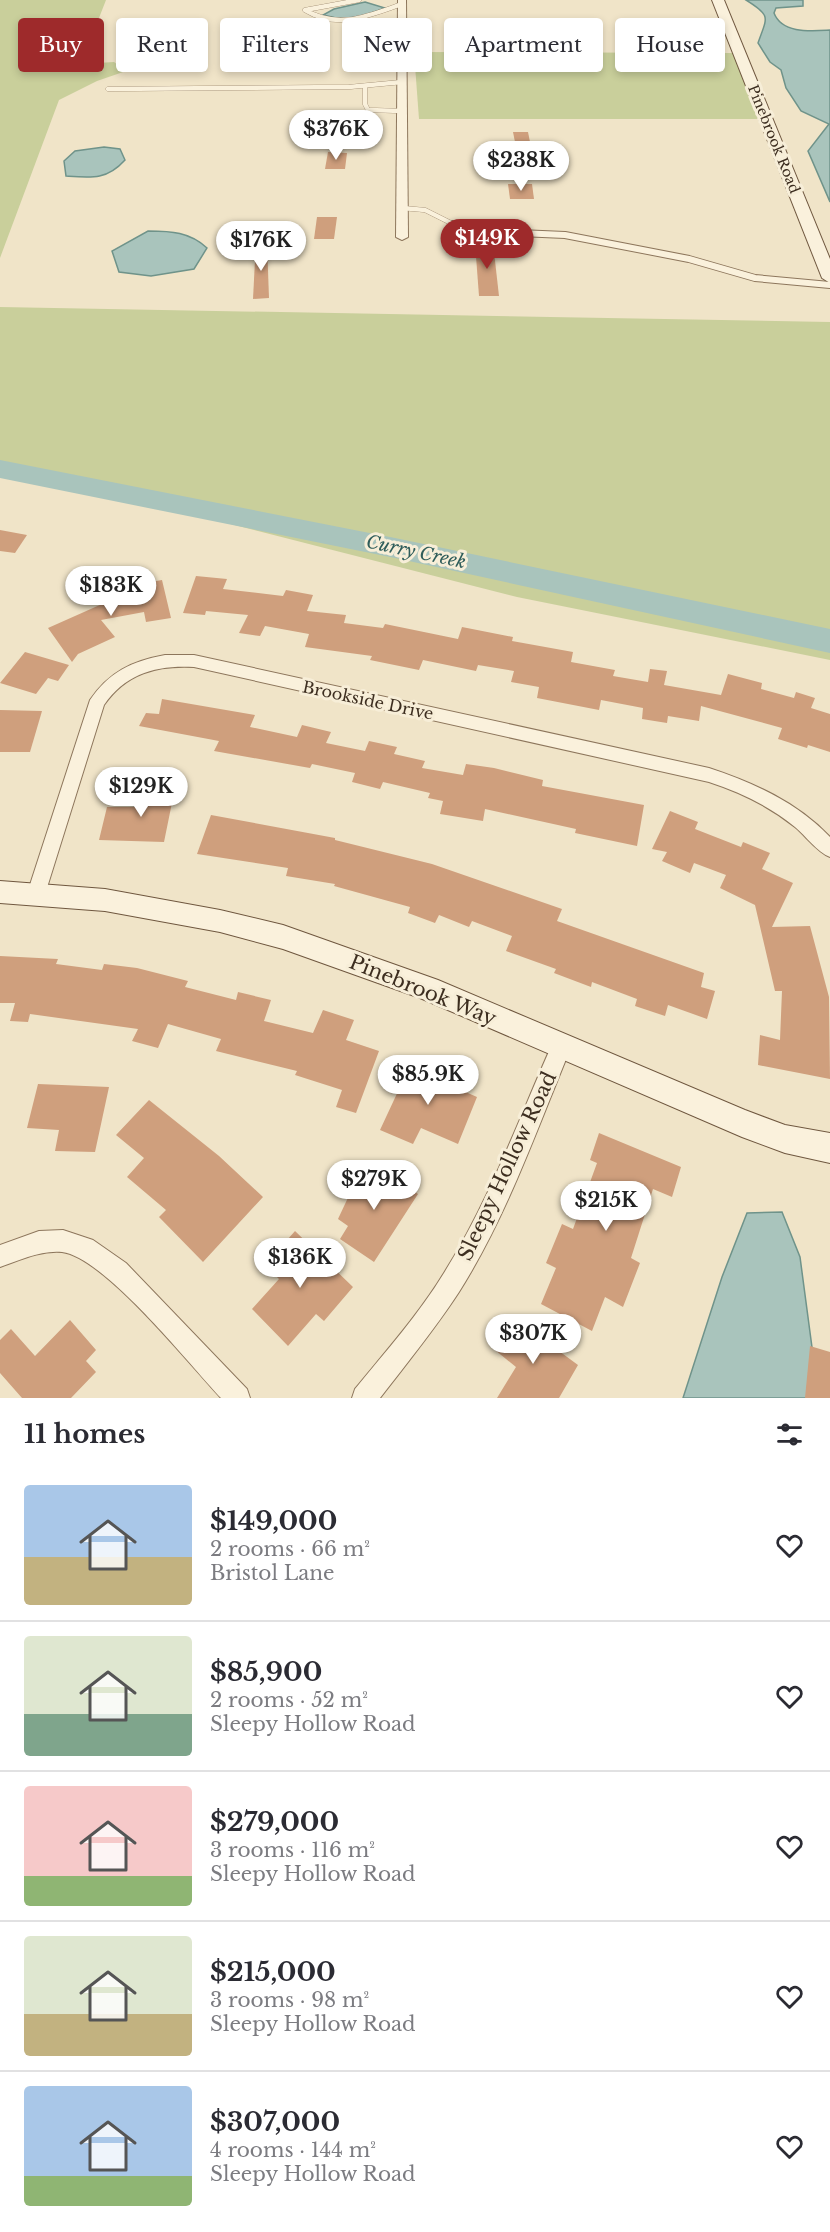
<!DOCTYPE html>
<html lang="en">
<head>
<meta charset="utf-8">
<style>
	:root { --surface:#fff; --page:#f2f2f3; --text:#2b2b33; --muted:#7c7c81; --line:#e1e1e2; --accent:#9e2a2b }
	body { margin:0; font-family:"Libre Baskerville",serif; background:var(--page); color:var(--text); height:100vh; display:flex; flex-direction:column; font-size:22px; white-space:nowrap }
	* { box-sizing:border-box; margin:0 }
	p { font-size:20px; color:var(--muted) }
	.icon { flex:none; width:33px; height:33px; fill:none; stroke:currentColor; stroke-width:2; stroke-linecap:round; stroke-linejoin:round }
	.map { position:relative; height:1398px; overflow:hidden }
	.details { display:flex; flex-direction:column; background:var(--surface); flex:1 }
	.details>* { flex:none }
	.top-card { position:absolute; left:18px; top:18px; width:795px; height:54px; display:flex; gap:12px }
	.price { position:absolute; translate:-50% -51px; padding:0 14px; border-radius:21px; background:#fff; color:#222; font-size:20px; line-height:39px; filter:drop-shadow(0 2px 3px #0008) }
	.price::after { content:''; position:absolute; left:50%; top:36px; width:18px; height:14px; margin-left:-9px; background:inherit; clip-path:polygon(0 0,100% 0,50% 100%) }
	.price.current { background:var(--accent); color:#fff }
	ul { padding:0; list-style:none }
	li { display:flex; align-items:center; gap:18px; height:150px; padding:0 24px }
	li+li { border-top:2px solid var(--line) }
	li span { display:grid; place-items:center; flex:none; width:168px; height:120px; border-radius:6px; color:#555 }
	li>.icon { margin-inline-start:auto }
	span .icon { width:72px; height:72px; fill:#fffc; stroke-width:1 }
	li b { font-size:26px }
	h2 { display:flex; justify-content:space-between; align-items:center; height:72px; padding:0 24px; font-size:26px }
	.tag { padding:0 21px; border-radius:6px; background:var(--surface); box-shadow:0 3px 9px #0003; font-size:21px; line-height:54px }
	.tag.current { background:var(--accent); color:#fff }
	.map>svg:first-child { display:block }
</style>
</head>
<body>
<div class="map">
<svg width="830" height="1398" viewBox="0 0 830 1398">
	<rect width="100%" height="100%" fill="#f0e4c8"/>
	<!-- green -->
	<g fill="#c9cf9b">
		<path d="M 0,0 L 106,0 L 81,64 L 114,62 L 126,71 L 97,81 L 59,100 L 0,258 Z"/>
		<path d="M 414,52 L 734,53 L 760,119 L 419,119 Z"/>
		<path d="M 0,307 L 830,322 L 830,660 L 517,597 L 168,508 L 0,474 Z"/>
	</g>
	<!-- water -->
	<g fill="#a9c4bc" stroke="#6f938a" stroke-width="1.5">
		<path d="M 746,0 L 803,0 L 803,6 L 776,8 L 774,13 C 782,34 811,31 830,30 L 830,202 L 808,151 L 829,124 L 801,111 L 786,88 L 781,70 L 770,62 L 758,43 C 767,17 772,16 746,0 Z"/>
		<path d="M 365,2 L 385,8 C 362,17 346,22 323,15 L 334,9 Z"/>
		<path d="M 104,147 L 120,149 L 125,160 C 107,180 92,178 66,176 L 64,161 L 75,151 Z"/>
		<path d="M 148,231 C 171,231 190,232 207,248 L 194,269 L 151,276 L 119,272 L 112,251 Z"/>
		<path d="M 782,1212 L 800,1257 L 817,1385 L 814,1398 L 683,1398 L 722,1277 L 747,1213 Z"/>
	</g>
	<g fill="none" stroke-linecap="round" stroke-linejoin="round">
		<!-- river -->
		<path fill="#a9c4bc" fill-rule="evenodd" d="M 0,460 L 395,538 L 830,629 L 830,653 L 395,558 L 0,478 Z"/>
	</g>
	<!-- building -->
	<g fill="#cf9f7d">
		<path d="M 513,132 L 528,132 L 531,147 L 516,147 Z"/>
		<path d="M 328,152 L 347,153 L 345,169 L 325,169 Z"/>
		<path d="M 508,184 L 532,184 L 534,199 L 510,199 Z"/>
		<path d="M 317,217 L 337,217 L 334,239 L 314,239 Z"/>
		<path d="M 256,241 L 267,242 L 269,298 L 253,299 Z"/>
		<path d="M 475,243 L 493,243 L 499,296 L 479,296 Z"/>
		<path d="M 0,530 L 27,535 L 15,553 L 0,551 Z"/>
		<path d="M 196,576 L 227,579 L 223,589 L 283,596 L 286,590 L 313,595 L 307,611 L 346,615 L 344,623 L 383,628 L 385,624 L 458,639 L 462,627 L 513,637 L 512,641 L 573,652 L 571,662 L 615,670 L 613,676 L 648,682 L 650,669 L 667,671 L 664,685 L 721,695 L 728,674 L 762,683 L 761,689 L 794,698 L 796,692 L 815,698 L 811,708 L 830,714 L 830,752 L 808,745 L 807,748 L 778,739 L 782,728 L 701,706 L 699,721 L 668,716 L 667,723 L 642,719 L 643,708 L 601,700 L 599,710 L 537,698 L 539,687 L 511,682 L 514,671 L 478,665 L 476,671 L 423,660 L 419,670 L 370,660 L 372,656 L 305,647 L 309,634 L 265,626 L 260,636 L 239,633 L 248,615 L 206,611 L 205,615 L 183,613 Z"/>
		<path d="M 162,580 L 171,618 L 146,622 L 144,612 L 101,620 L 115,637 L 78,654 L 72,662 L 48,628 L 111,600 L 109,589 Z"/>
		<path d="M 25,652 L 69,665 L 58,681 L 48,678 L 36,694 L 0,683 Z"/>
		<path d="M 162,699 L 255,715 L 250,727 L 297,737 L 302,725 L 331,732 L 326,743 L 365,751 L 369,741 L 397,747 L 394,754 L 425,761 L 422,768 L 463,775 L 466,764 L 494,768 L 543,780 L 542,786 L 644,805 L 637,846 L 575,833 L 576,829 L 485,809 L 483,821 L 440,814 L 443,801 L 428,798 L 430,793 L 383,782 L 380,789 L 352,782 L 355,773 L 312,764 L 310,768 L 214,751 L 219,741 L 139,726 L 146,713 L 159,714 Z"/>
		<path d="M 0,710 L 42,711 L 30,752 L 0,752 Z"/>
		<path d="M 160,783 L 176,783 L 164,842 L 99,840 L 107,807 L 139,807 L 143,790 L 159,791 Z"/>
		<path d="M 670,811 L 698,822 L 695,829 L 741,847 L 743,842 L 770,853 L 762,869 L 793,883 L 772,927 L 810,926 L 829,997 L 830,1079 L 758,1065 L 760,1035 L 780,1040 L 782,991 L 775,991 L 755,905 L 720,888 L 726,875 L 694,863 L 690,873 L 662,861 L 667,852 L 652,849 Z"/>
		<path d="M 211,815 L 335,838 L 335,840 L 432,864 L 562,909 L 557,921 L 704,973 L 701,987 L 715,991 L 707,1019 L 668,1005 L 665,1016 L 635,1006 L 637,999 L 592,982 L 591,987 L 554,973 L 556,969 L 506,951 L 512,936 L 472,921 L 469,927 L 439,915 L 435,923 L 408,913 L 410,907 L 334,886 L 335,884 L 286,876 L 288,868 L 197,854 Z"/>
		<path d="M 0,956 L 58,959 L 56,964 L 102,970 L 104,964 L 137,968 L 188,981 L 185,987 L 236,1000 L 238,992 L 271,1000 L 264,1021 L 313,1033 L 323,1010 L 354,1020 L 346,1040 L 379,1051 L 356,1113 L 336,1107 L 342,1090 L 295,1075 L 297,1071 L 216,1051 L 221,1039 L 168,1024 L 158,1048 L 132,1041 L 138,1029 L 30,1014 L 28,1022 L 10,1021 L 15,1003 L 0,1003 Z"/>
		<path d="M 414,1057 L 443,1069 L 438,1080 L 477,1097 L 458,1144 L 421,1128 L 413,1144 L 380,1130 Z"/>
		<path d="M 38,1084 L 109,1087 L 95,1152 L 55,1151 L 59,1130 L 27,1128 Z"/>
		<path d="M 149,1100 L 219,1156 L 263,1197 L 203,1262 L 159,1217 L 166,1210 L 127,1177 L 144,1158 L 116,1135 Z"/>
		<path d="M 599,1133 L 681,1167 L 672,1197 L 653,1189 L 631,1258 L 640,1263 L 623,1307 L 605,1297 L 592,1331 L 541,1304 L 556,1268 L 546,1263 L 562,1224 L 573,1229 L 597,1163 L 590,1160 Z"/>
		<path d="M 370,1162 L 418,1194 L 374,1262 L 340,1239 L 348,1226 L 338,1219 L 353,1187 Z"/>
		<path d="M 295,1231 L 353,1287 L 324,1321 L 316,1314 L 288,1346 L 252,1309 L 279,1279 L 265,1265 Z"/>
		<path d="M 514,1318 L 578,1365 L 559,1398 L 497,1398 L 516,1367 L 495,1350 Z"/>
		<path d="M 70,1320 L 96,1350 L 86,1361 L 96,1372 L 71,1398 L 22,1398 L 0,1373 L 0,1340 L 11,1329 L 35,1356 Z"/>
		<path d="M 810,1346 L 830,1352 L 830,1398 L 805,1398 Z"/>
	</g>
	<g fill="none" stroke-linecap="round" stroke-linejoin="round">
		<defs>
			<g id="lane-far1">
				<path d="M 359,0 L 305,10 C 338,30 368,16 402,4"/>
				<path d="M 365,86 L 365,104 L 368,110 L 402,111"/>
				<path d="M 108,89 L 349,87 L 402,82"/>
				<path d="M 402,208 L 425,210 L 455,225"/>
			</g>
			<path id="lane" d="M 452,224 L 473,231 L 565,235 L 689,259 L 755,278 L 830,285"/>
			<g id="street">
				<path d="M 398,0 L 406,0 L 408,237 L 402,240 L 396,237 Z"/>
				<path d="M 165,655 L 194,655 L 709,768 C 754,783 797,802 830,837 L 830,857 C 817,852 806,836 795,827 C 769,806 740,792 709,782 L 194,667 C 157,665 126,673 104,705 L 45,894 L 43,900 L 36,902 L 29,900 L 27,894 L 90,700 C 109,672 132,661 165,655 Z"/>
				<path d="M 561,1037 L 568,1040 L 571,1047 C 537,1129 507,1216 459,1292 C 435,1329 407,1363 380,1398 L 352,1398 L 355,1389 C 386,1351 419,1314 444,1273 C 490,1200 519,1118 554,1040 Z"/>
				<path d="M 63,1230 L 93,1240 L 126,1263 L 247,1389 L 250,1398 L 221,1398 C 190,1365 104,1257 62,1252 C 41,1250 20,1260 0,1267 L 0,1245 L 39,1231 Z"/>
			</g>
			<g id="secondary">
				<path d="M 712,0 L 724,0 L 830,259 L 830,283 L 822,278 Z"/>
				<path d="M 0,881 L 105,889 L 220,910 L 283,925 L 438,980 L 745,1110 L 785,1125 L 830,1133 L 830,1163 L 785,1153 L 742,1137 L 420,998 L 283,949 L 220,932 L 105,911 L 0,903 Z"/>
			</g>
		</defs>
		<!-- lane-far1 casing -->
		<use href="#lane-far1" stroke="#8d765c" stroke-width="5"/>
		<!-- lane casing -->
		<use href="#lane" stroke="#8d765c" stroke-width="8"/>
		<!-- street casing -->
		<use href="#street" stroke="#8d765c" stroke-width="2"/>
		<!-- secondary casing -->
		<use href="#secondary" stroke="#6f573f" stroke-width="2"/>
		<!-- lane-far1 -->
		<use href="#lane-far1" stroke="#faf1dc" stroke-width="4.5"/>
		<!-- lane -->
		<use href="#lane" stroke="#faf1dc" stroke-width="6"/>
		<!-- street -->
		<use href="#street" fill="#faf1dc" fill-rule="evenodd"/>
		<!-- secondary -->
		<use href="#secondary" fill="#faf1dc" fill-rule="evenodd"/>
	</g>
	<g text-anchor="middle" stroke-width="6" stroke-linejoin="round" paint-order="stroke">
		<!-- far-street labels -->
		<g font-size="14" fill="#3d2e20" stroke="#f7eed8">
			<text transform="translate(774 139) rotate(68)" y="5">Pinebrook Road</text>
		</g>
		<!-- street labels -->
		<g font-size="16" fill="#3d2e20" stroke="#f7eed8">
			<text transform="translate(368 700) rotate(12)" y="6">Brookside Drive</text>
		</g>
		<!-- water labels -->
		<g font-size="18" font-style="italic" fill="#2f5d5a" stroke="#f7eed8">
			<text transform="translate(416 552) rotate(12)" y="6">Curry Creek</text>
		</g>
		<!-- near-street labels -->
		<g font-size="20" fill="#3d2e20" stroke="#f7eed8">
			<text transform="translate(423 990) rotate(22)" y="7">Pinebrook Way</text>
			<text transform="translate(507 1166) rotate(-65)" y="7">Sleepy Hollow Road</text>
		</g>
	</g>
</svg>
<b class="price" style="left:336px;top:161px">$376K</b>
<b class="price" style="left:521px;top:192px">$238K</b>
<b class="price current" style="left:487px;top:270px">$149K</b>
<b class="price" style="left:261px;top:272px">$176K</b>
<b class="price" style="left:111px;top:617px">$183K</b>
<b class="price" style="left:141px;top:818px">$129K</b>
<b class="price" style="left:428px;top:1106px">$85.9K</b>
<b class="price" style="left:374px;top:1211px">$279K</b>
<b class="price" style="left:606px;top:1232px">$215K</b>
<b class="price" style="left:300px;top:1289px">$136K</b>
<b class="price" style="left:533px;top:1365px">$307K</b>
<div class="top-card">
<a class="tag current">Buy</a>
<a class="tag">Rent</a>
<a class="tag">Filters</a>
<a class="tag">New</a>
<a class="tag">Apartment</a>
<a class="tag">House</a>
</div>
</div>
<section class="details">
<h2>11 homes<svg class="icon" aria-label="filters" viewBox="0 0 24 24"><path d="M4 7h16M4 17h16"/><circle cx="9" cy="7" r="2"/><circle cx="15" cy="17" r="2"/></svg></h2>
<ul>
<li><span style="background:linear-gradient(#a9c7e8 60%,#c2b280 0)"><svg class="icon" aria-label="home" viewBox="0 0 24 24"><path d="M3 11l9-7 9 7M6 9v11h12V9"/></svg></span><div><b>$149,000</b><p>2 rooms · 66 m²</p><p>Bristol Lane</p></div><svg class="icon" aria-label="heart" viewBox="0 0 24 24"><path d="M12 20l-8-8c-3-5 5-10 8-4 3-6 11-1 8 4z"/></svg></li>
<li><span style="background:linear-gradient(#dfe7d0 65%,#7fa58c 0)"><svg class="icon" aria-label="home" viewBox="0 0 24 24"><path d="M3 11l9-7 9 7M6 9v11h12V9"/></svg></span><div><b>$85,900</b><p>2 rooms · 52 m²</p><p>Sleepy Hollow Road</p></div><svg class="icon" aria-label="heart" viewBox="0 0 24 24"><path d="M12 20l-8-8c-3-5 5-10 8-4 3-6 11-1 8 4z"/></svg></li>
<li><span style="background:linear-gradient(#f6c9c9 75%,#8fb573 0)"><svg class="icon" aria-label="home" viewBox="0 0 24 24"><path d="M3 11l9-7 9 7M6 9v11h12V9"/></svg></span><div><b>$279,000</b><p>3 rooms · 116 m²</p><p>Sleepy Hollow Road</p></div><svg class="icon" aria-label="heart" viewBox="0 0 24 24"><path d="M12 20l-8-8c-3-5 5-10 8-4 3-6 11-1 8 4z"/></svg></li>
<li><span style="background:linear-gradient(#dfe7d0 65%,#c2b280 0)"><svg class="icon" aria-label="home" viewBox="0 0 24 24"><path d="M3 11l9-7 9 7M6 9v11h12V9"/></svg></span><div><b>$215,000</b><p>3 rooms · 98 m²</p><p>Sleepy Hollow Road</p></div><svg class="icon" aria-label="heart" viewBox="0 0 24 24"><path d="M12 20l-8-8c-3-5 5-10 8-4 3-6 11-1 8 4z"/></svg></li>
<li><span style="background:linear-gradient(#a9c7e8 75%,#8fb573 0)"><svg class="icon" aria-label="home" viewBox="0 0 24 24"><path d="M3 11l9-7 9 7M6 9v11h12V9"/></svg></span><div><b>$307,000</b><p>4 rooms · 144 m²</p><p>Sleepy Hollow Road</p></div><svg class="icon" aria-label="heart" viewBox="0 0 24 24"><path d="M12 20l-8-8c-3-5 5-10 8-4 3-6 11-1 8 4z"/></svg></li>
</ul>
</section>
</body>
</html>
